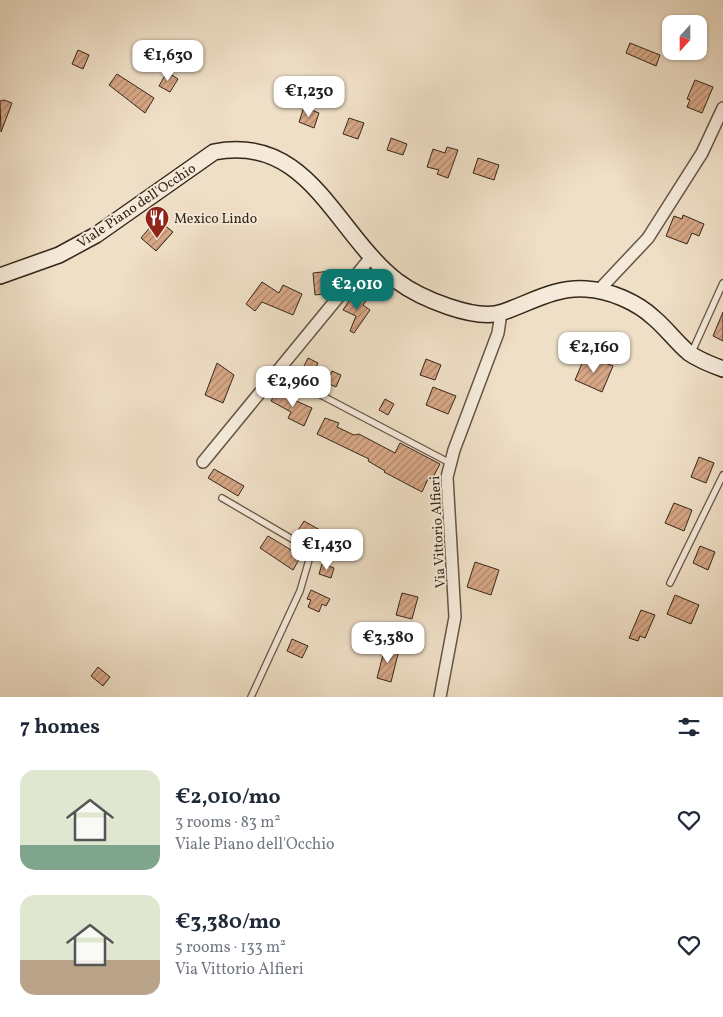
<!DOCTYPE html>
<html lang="en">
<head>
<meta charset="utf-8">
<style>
	:root { --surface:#fff; --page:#f2f2f3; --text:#1f2937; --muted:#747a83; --accent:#0f766e }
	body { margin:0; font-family:Vollkorn,serif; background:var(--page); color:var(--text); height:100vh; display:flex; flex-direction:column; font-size:19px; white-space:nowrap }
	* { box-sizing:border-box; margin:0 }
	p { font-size:16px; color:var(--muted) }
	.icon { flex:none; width:28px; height:28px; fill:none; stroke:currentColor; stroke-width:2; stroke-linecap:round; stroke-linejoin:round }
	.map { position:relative; height:697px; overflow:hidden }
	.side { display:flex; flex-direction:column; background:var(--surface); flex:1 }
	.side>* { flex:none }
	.needle { width:32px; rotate:201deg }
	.fabs { position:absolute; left:662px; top:15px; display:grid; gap:10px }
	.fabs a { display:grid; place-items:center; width:45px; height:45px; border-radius:10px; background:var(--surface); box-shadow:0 1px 4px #0004; font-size:25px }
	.price { position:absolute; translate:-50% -42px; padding:0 11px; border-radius:10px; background:#fff; color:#222; font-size:16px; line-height:32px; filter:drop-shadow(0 1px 2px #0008) }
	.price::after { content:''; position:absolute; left:50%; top:30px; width:15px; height:11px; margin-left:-8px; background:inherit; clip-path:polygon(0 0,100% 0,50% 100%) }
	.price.selected { background:var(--accent); color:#fff }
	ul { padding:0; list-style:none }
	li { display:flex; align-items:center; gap:15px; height:125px; padding:0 20px }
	li span { display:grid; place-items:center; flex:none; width:140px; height:100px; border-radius:15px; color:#555 }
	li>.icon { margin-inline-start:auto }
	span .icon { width:60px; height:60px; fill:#fffc; stroke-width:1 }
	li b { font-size:21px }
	h2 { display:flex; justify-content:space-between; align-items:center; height:60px; padding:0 20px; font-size:21px }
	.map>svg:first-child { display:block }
</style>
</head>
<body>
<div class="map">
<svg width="723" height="697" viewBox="0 0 723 697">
	<defs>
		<pattern id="building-hatch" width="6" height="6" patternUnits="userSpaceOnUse" patternTransform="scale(1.25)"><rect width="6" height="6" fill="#d7a786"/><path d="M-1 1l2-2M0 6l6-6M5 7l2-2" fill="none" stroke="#af886d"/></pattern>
	</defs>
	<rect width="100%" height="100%" fill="#efdfc6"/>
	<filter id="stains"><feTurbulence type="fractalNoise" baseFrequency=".004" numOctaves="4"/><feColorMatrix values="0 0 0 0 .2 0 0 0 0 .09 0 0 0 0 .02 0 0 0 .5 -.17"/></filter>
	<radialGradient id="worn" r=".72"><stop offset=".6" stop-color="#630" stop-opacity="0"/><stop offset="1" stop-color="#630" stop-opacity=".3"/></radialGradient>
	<!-- building -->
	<g fill="url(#building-hatch)" stroke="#352718">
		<path d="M 630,43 L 660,55 L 656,66 L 626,53 Z"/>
		<path d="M 78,50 L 89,55 L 83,69 L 72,64 Z"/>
		<path d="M 167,72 L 178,79 L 170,92 L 159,86 Z"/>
		<path d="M 117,74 L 154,98 L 145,113 L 109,85 Z"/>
		<path d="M 695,80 L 713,87 L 702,113 L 687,107 L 690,100 L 687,99 Z"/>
		<path d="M 4,100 L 12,103 L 1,132 L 0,101 Z"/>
		<path d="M 304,107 L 319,113 L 314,128 L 299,122 Z"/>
		<path d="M 349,118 L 364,123 L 358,139 L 343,134 Z"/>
		<path d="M 391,138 L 407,144 L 403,155 L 387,150 Z"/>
		<path d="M 447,147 L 458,150 L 448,178 L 437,174 L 439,170 L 427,167 L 433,149 L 445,153 Z"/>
		<path d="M 478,158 L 499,165 L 494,180 L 473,173 Z"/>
		<path d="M 683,215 L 704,224 L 699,236 L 692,233 L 687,244 L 666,236 L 674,216 L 682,219 Z"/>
		<path d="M 157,219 L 173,232 L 156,251 L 141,238 Z"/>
		<path d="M 330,271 L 332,293 L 315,295 L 313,273 Z"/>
		<path d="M 262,282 L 279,293 L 283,285 L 302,294 L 293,315 L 262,302 L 255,311 L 246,304 Z"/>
		<path d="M 354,293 L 366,301 L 363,305 L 370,310 L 354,333 L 350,331 L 356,316 L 343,310 Z"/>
		<path d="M 723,312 L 723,341 L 713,336 Z"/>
		<path d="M 308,358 L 318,363 L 312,375 L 302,370 Z"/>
		<path d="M 592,358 L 613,366 L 602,392 L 575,380 L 583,361 L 590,363 Z"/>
		<path d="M 426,359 L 441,365 L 435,380 L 420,375 Z"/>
		<path d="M 217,363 L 234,375 L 223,403 L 205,395 Z"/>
		<path d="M 332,371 L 341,375 L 336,387 L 327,383 Z"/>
		<path d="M 433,387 L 456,396 L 448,414 L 426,405 Z"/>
		<path d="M 276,392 L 312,408 L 304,426 L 288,418 L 291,412 L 271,401 Z"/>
		<path d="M 385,399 L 394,404 L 388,415 L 379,410 Z"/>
		<path d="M 325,418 L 339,423 L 337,427 L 354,435 L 359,434 L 395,453 L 400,443 L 440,464 L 431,481 L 428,479 L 422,492 L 384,472 L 385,471 L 368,461 L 369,459 L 317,434 Z"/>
		<path d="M 699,457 L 714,463 L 706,483 L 691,477 Z"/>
		<path d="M 214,469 L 244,486 L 238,496 L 208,478 Z"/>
		<path d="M 674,503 L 692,510 L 684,531 L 665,523 Z"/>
		<path d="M 304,521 L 320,530 L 313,541 L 297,532 Z"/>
		<path d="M 268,536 L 301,556 L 293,570 L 260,548 Z"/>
		<path d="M 700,546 L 715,552 L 708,570 L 693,563 Z"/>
		<path d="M 475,562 L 499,570 L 491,595 L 467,587 Z"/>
		<path d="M 322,564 L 334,568 L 331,578 L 319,574 Z"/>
		<path d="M 311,590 L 330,599 L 326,606 L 322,604 L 319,612 L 308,607 L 311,600 L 307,599 Z"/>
		<path d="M 402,593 L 418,597 L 412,619 L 396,615 Z"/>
		<path d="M 675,595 L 699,605 L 691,624 L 667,614 Z"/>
		<path d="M 641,610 L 655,615 L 645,638 L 640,636 L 638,641 L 629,638 Z"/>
		<path d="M 292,639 L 308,646 L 302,658 L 287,651 Z"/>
		<path d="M 385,647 L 399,650 L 391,682 L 377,678 Z"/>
		<path d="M 98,667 L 110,677 L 103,686 L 91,676 Z"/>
	</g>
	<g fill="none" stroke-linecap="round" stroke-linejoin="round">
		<defs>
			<g id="service">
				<path d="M 691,354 L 723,283"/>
				<path d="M 277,372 L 450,463"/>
				<path d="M 222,498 L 309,549 L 311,553 L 300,591 L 251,697"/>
				<path d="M 670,583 L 723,475"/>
			</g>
			<g id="minor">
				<path d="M 599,290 L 648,238 L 702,153 L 723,108"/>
				<path d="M 203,462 L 372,256"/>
				<path d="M 440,697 L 455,617 L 447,477 L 454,450 L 498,333 L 501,313"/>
			</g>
			<path id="secondary" d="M 0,276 L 59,255 L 96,235 L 214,152 C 309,133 335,233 397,281 C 420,298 476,322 503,312 C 532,302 555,287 586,289 C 609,290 637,302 654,318 C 667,329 676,342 689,353 C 699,360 712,365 723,369"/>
		</defs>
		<!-- service casing -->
		<use href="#service" stroke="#645544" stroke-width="8"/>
		<!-- minor casing -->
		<use href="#minor" stroke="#645544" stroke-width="14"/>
		<!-- secondary casing -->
		<use href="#secondary" stroke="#352718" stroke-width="18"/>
		<!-- service -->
		<use href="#service" stroke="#f5eada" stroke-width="5.5"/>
		<!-- minor -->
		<use href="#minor" stroke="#f5eada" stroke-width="11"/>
		<!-- secondary -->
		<use href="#secondary" stroke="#f5eada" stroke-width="15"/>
	</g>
	<!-- icons -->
	<defs>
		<symbol id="restaurant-pin" viewBox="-11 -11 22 30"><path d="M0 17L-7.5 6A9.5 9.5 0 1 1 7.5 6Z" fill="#8f2418" stroke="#f5eada"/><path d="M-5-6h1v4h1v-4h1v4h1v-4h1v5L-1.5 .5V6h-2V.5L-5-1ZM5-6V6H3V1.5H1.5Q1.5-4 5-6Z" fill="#fff"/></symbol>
	</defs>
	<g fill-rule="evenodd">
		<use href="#restaurant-pin" x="143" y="204" width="28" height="38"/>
	</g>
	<g text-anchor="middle" stroke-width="4" stroke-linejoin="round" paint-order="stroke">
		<!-- street labels -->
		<g font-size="14" fill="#352718" stroke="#f5eada">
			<text transform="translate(136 205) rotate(-34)" y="5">Viale Piano dell'Occhio</text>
			<text transform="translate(437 532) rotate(-93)" y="5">Via Vittorio Alfieri</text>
		</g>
		<!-- poi labels -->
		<g font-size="14" fill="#352718" stroke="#f5eada" text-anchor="start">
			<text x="174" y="223">Mexico Lindo</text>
		</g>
	</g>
	<rect width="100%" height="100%" filter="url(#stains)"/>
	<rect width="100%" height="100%" fill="url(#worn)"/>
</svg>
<div class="fabs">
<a><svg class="needle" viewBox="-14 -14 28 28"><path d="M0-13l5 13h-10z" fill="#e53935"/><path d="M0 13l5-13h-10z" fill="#747a83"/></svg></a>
</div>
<b class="price" style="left:168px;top:82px">€1,630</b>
<b class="price" style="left:309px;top:118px">€1,230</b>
<b class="price selected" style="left:357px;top:311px">€2,010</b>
<b class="price" style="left:594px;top:374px">€2,160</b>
<b class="price" style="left:293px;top:408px">€2,960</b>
<b class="price" style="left:327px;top:571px">€1,430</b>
<b class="price" style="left:388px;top:664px">€3,380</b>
</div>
<section class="side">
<h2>7 homes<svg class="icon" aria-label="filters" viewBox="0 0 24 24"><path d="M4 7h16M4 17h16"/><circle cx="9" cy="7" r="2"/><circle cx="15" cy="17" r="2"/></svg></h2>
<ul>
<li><span style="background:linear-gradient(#dfe7d0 75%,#7fa58c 0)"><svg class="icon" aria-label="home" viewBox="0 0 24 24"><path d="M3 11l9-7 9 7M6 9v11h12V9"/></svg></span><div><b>€2,010/mo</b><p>3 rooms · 83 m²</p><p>Viale Piano dell'Occhio</p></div><svg class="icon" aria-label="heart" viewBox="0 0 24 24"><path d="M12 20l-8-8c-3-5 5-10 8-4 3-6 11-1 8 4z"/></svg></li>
<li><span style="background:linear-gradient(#dfe7d0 65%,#b9a48a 0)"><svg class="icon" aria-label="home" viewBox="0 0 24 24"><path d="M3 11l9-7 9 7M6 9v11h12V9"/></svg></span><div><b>€3,380/mo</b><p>5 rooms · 133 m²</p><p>Via Vittorio Alfieri</p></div><svg class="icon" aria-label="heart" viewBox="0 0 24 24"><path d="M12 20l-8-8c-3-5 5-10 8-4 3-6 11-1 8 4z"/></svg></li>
</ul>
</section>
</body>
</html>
